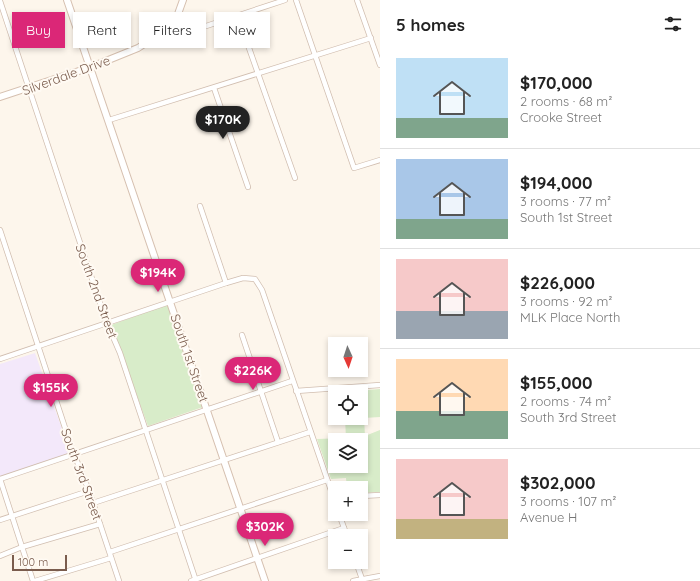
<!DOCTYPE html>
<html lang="en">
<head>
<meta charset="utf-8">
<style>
	:root { --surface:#fff; --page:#f6f6f6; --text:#222; --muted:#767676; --line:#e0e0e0; --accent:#db2777 }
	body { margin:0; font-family:Quicksand,sans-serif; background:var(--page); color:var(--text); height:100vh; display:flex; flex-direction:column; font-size:15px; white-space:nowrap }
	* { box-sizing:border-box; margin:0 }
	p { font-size:13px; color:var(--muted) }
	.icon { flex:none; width:22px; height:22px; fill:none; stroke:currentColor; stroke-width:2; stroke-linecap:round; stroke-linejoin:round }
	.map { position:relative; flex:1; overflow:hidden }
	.side { display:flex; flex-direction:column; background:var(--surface); width:320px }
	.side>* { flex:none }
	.hud { position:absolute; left:12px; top:12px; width:308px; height:36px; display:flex; gap:8px }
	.needle { width:26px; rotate:177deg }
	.tools { position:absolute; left:328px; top:337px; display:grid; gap:8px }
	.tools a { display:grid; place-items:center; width:40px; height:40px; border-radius:0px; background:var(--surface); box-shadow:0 2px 6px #0003; font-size:20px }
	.scale { position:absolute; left:12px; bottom:10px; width:55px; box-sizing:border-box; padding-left:4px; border:2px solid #7a5c4d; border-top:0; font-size:11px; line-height:14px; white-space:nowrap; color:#7a5c4d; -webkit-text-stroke:3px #fffaf3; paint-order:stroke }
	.price { position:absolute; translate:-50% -34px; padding:0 9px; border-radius:14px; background:var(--accent); color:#fff; font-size:13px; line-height:26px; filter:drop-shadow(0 1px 2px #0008) }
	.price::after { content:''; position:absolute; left:50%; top:24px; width:12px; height:9px; margin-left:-6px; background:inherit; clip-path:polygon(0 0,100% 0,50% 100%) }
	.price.current { background:#222; color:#fff }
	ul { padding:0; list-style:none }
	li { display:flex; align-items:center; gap:12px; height:100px; padding:0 16px }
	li+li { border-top:1px solid var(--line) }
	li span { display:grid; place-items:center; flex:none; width:112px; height:80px; border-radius:0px; color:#555 }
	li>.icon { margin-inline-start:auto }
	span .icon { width:48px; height:48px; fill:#fffc; stroke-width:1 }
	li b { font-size:17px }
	h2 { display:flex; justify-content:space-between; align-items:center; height:48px; padding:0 16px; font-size:17px }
	.tag { padding:0 14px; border-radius:0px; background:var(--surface); box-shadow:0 2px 6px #0003; font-size:14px; line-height:36px }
	.tag.current { background:var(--accent); color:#fff }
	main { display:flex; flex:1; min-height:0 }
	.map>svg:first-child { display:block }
</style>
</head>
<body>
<main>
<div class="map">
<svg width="380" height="581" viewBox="0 0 380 581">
	<rect width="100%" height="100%" fill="#fdf6ec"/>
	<!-- education -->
	<path fill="#f3e8fa" d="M 35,353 L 71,454 L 0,477 L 0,364 Z"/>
	<!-- green -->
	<g fill="#d8ecc9" fill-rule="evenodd">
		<path d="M 163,306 L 169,306 L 203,407 L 148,426 L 111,325 Z"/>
		<path d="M 380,389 L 380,417 L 364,418 L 365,436 L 380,430 L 380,492 L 361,493 L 361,488 L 347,488 L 346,478 L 331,479 L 317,439 L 346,438 L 345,418 L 361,418 L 361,392 L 344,392 ZM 335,440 L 361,440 L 361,466 L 335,466 Z"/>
	</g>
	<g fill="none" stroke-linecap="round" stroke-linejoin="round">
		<defs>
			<g id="street">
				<path d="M 296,0 L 354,168 L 380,160"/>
				<path d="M 357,0 L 380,65"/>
				<path d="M 0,1 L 105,318 L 120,353 L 196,581"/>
				<path d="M 238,17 L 295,178"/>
				<path d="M 167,27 L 175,31 L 188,32 L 285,0"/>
				<path d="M 214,88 L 248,187"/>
				<path d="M 109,120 L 371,38"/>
				<path d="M 200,206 L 226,283"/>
				<path d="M 0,230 L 72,449 L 89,491 L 119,581"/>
				<path d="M 242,335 L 278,442"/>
				<path d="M 0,359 L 226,283 L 243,278 L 255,279 L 262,290 L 335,502"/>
				<path d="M 296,391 L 380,385"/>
				<path d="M 0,479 L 292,381"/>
				<path d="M 0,479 L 33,581"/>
				<path d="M 361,496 L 380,495"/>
				<path d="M 93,503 L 310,432"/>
				<path d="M 339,514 L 347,536"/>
				<path d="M 0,520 L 89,491"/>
				<path d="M 110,552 L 327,480"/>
				<path d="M 0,556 L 22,547 L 100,524"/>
				<path d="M 356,562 L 362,579"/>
				<path d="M 35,581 L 111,558"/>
				<path d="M 191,581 L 344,528"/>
				<path d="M 353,581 L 380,576"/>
			</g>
			<g id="secondary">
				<path d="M 67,0 L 265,581"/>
				<path d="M 0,97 L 91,67 L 138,48 L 163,32 L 178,14 L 183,0"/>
			</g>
		</defs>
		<!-- street casing -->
		<use href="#street" stroke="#d1beb0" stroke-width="6"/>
		<!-- secondary casing -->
		<use href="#secondary" stroke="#d6c0b0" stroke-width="8"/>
		<!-- street -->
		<use href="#street" stroke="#fff" stroke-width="4.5"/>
		<!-- secondary -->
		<use href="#secondary" stroke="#fff" stroke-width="6"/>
	</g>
	<g text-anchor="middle" stroke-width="4" stroke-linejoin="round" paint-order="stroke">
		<!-- street labels -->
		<g font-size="13" fill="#7a5c4d" stroke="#fffaf3">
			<text transform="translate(66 75) rotate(-20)" y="5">Silverdale Drive</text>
			<text transform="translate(97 291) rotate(70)" y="5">South 2nd Street</text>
			<text transform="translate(190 358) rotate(71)" y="5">South 1st Street</text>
			<text transform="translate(82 474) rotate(70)" y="5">South 3rd Street</text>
		</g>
	</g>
</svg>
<div class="tools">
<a><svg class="needle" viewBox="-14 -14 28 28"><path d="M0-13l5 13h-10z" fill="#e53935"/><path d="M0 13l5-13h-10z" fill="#767676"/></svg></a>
<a><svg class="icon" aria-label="locate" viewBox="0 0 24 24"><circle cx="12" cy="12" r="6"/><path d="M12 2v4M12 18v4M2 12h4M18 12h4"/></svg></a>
<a><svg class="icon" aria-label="layers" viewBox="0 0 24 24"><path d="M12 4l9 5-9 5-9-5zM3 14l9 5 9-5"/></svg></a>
<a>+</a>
<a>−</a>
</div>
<div class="scale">100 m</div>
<b class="price current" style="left:223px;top:140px">$170K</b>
<b class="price" style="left:158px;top:293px">$194K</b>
<b class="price" style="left:253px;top:391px">$226K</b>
<b class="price" style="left:51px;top:408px">$155K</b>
<b class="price" style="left:265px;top:547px">$302K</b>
<div class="hud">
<a class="tag current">Buy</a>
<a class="tag">Rent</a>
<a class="tag">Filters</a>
<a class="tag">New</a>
</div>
</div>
<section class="side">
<h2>5 homes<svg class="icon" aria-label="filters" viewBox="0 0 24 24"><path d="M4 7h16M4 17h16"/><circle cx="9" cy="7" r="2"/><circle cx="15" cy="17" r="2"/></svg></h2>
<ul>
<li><span style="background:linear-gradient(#bfe0f5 75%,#7fa58c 0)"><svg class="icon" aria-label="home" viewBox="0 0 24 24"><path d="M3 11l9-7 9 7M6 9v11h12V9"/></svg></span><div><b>$170,000</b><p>2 rooms · 68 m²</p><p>Crooke Street</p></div></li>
<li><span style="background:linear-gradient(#a9c7e8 75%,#7fa58c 0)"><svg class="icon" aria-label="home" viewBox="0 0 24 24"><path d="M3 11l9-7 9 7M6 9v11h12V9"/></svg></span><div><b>$194,000</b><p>3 rooms · 77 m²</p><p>South 1st Street</p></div></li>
<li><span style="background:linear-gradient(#f6c9c9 65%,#9aa5b1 0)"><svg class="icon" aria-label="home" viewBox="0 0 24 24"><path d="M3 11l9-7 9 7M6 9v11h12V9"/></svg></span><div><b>$226,000</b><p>3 rooms · 92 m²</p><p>MLK Place North</p></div></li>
<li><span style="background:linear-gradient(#ffd9b3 65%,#7fa58c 0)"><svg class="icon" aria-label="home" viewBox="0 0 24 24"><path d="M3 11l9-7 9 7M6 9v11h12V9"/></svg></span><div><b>$155,000</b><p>2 rooms · 74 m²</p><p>South 3rd Street</p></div></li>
<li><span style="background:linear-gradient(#f6c9c9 75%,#c2b280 0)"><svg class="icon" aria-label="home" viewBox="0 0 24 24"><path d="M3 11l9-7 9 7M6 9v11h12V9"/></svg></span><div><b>$302,000</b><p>3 rooms · 107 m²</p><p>Avenue H</p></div></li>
</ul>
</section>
</main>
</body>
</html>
